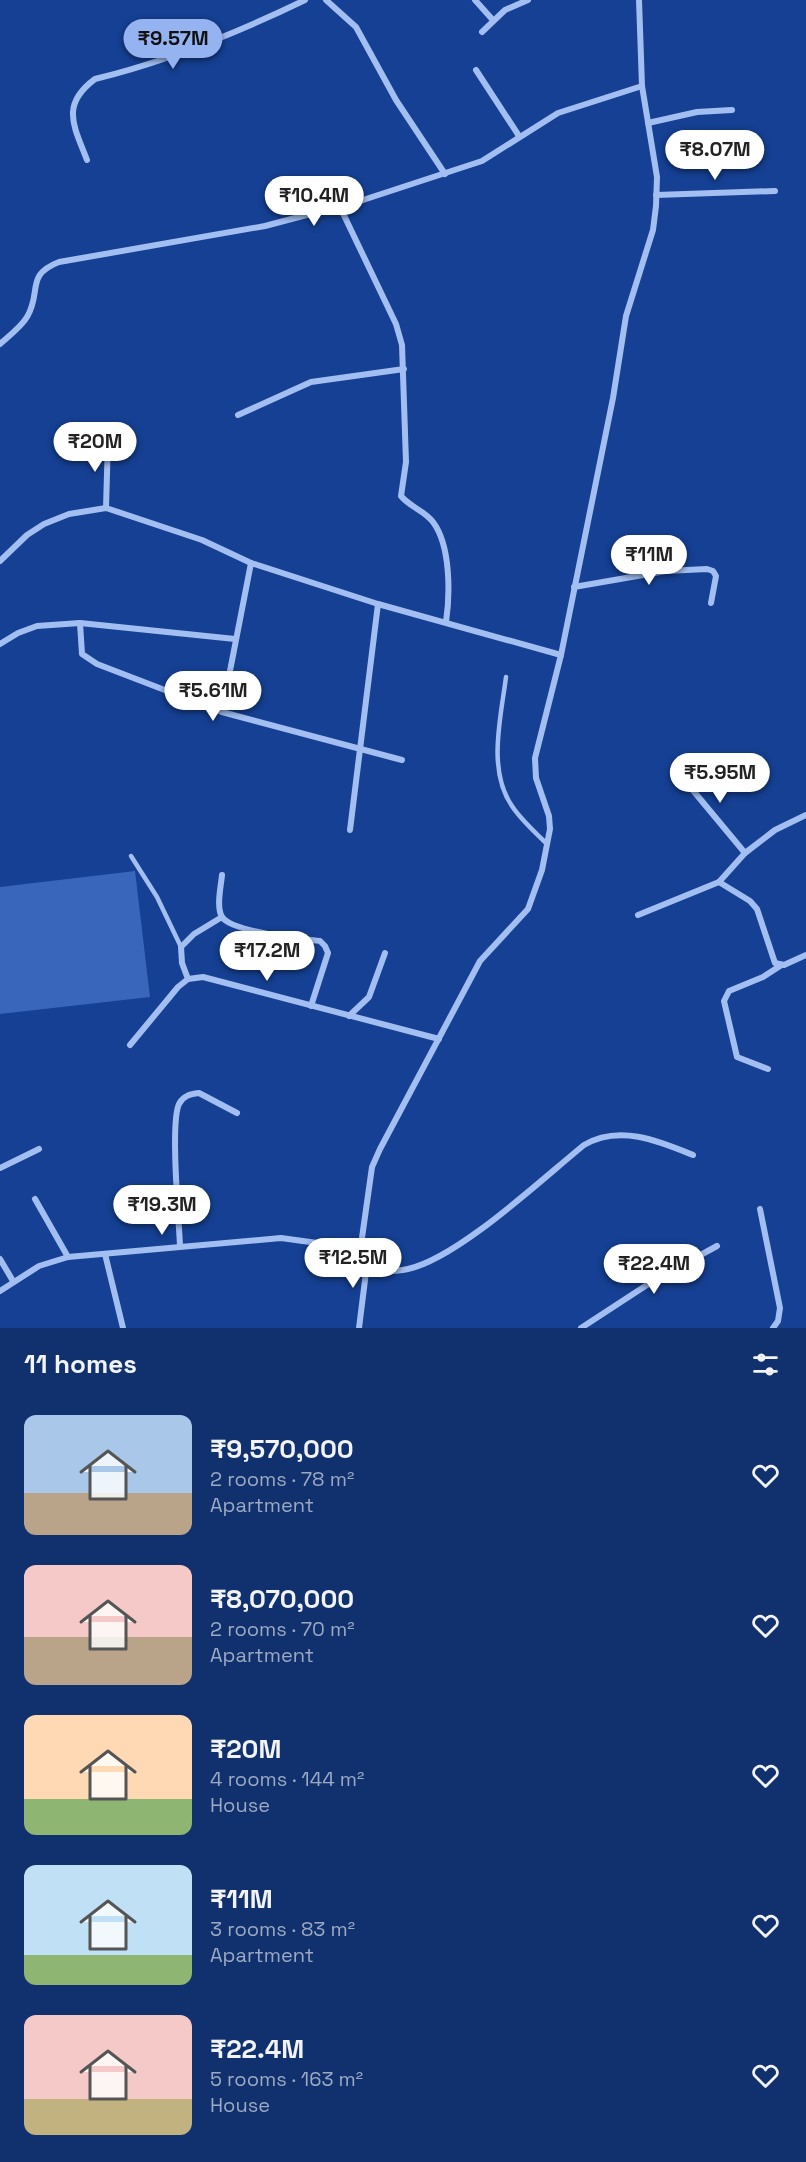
<!DOCTYPE html>
<html lang="en">
<head>
<meta charset="utf-8">
<style>
	:root { --surface:#10306e; --page:#193873; --text:#f1f3f6; --muted:#9ca9c2; --accent:#95b2f1 }
	body { margin:0; font-family:"Space Grotesk",sans-serif; background:var(--page); color:var(--text); height:100vh; display:flex; flex-direction:column; font-size:22px; white-space:nowrap }
	* { box-sizing:border-box; margin:0 }
	p { font-size:20px; color:var(--muted) }
	.icon { flex:none; width:33px; height:33px; fill:none; stroke:currentColor; stroke-width:2; stroke-linecap:round; stroke-linejoin:round }
	.map { position:relative; height:1328px; overflow:hidden }
	.sheet { display:flex; flex-direction:column; background:var(--surface); flex:1 }
	.sheet>* { flex:none }
	.price { position:absolute; translate:-50% -51px; padding:0 14px; border-radius:21px; background:#fff; color:#222; font-size:20px; line-height:39px; filter:drop-shadow(0 2px 3px #0008) }
	.price::after { content:''; position:absolute; left:50%; top:36px; width:18px; height:14px; margin-left:-9px; background:inherit; clip-path:polygon(0 0,100% 0,50% 100%) }
	.price.active { background:var(--accent); color:#111 }
	ul { padding:0; list-style:none }
	li { display:flex; align-items:center; gap:18px; height:150px; padding:0 24px }
	li span { display:grid; place-items:center; flex:none; width:168px; height:120px; border-radius:12px; color:#555 }
	li>.icon { margin-inline-start:auto }
	span .icon { width:72px; height:72px; fill:#fffc; stroke-width:1 }
	li b { font-size:26px }
	h2 { display:flex; justify-content:space-between; align-items:center; height:72px; padding:0 24px; font-size:26px }
	.map>svg:first-child { display:block }
</style>
</head>
<body>
<div class="map">
<svg width="806" height="1328" viewBox="0 0 806 1328">
	<rect width="100%" height="100%" fill="#154093"/>
	<!-- building -->
	<path fill="#3966ba" d="M 135,871 L 150,997 L 0,1014 L 0,887 Z"/>
	<g fill="none" stroke-linecap="round" stroke-linejoin="round">
		<!-- lane -->
		<g stroke="#a3bff1" stroke-width="4.5">
			<path d="M 506,677 C 501,717 487,770 512,806 C 521,820 535,832 547,844"/>
			<path d="M 131,856 L 157,897 L 181,947"/>
		</g>
		<!-- street -->
		<g stroke="#a3bff1" stroke-width="6">
			<path d="M 326,0 L 356,27 L 396,100 L 445,174"/>
			<path d="M 475,0 L 492,19"/>
			<path d="M 482,32 L 505,10 L 528,0"/>
			<path d="M 476,70 L 519,136"/>
			<path d="M 648,123 L 697,112 L 732,110"/>
			<path d="M 87,160 C 74,126 60,105 95,79 C 169,61 237,33 305,0"/>
			<path d="M 656,195 L 775,191"/>
			<path d="M 340,207 L 396,324 L 402,345 L 406,462 L 401,496 C 410,507 425,511 433,522 C 451,546 450,595 446,622"/>
			<path d="M 0,344 C 9,336 21,327 27,317 C 42,292 25,275 59,262 L 265,226 L 363,200 L 482,161 L 558,113 L 642,86"/>
			<path d="M 238,415 L 311,382 L 404,369"/>
			<path d="M 106,508 L 108,439"/>
			<path d="M 0,561 L 27,535 L 44,524 L 69,514 L 106,508 L 202,540 L 251,563 L 378,604 L 561,655"/>
			<path d="M 574,587 L 666,571 L 707,569 L 713,571 L 716,576 L 711,603"/>
			<path d="M 80,623 L 82,654 L 97,664 L 222,712 L 402,760"/>
			<path d="M 0,644 L 18,633 L 37,626 L 80,623 L 235,639"/>
			<path d="M 222,712 L 251,563"/>
			<path d="M 676,770 L 745,853"/>
			<path d="M 350,830 L 378,604"/>
			<path d="M 222,875 C 221,886 216,907 222,917 C 232,932 301,939 320,941 L 325,946 L 328,953 L 311,1006"/>
			<path d="M 719,882 L 750,901 L 757,909 L 775,963 L 784,965 L 806,955"/>
			<path d="M 638,915 L 719,882 L 745,853 L 775,830 L 806,815"/>
			<path d="M 188,979 L 182,963 L 181,947 L 194,934 L 222,917"/>
			<path d="M 349,1016 L 369,997 L 385,953"/>
			<path d="M 130,1045 L 178,987 L 188,979 L 203,977 L 439,1039"/>
			<path d="M 768,1069 L 737,1057 L 724,1001 L 729,991 L 763,977 L 780,966"/>
			<path d="M 0,1168 L 39,1149"/>
			<path d="M 35,1199 L 68,1257"/>
			<path d="M 760,1209 L 780,1308 L 778,1321 L 773,1328"/>
			<path d="M 180,1246 C 179,1220 170,1123 179,1104 C 183,1096 190,1094 199,1093 L 237,1113"/>
			<path d="M 105,1254 L 123,1328"/>
			<path d="M 0,1259 L 13,1281"/>
			<path d="M 359,1259 L 372,1167 L 380,1149 L 480,961 L 528,909 L 542,870 L 550,829 L 549,816 L 536,778 L 535,758 L 561,655 L 613,398 L 626,316 L 653,230 L 656,206 L 657,177 L 642,86 L 639,0"/>
			<path d="M 366,1272 C 380,1271 394,1272 408,1269 C 458,1258 542,1179 584,1145 C 619,1124 659,1141 693,1155"/>
			<path d="M 0,1291 L 39,1266 L 68,1257 L 281,1238 L 339,1246 L 349,1249 L 366,1272 L 359,1328"/>
			<path d="M 581,1328 L 653,1281 L 717,1246"/>
		</g>
	</g>
</svg>
<b class="price active" style="left:173px;top:70px">₹9.57M</b>
<b class="price" style="left:715px;top:181px">₹8.07M</b>
<b class="price" style="left:314px;top:227px">₹10.4M</b>
<b class="price" style="left:95px;top:473px">₹20M</b>
<b class="price" style="left:649px;top:586px">₹11M</b>
<b class="price" style="left:213px;top:722px">₹5.61M</b>
<b class="price" style="left:720px;top:804px">₹5.95M</b>
<b class="price" style="left:267px;top:982px">₹17.2M</b>
<b class="price" style="left:162px;top:1236px">₹19.3M</b>
<b class="price" style="left:353px;top:1289px">₹12.5M</b>
<b class="price" style="left:654px;top:1295px">₹22.4M</b>
</div>
<section class="sheet">
<h2>11 homes<svg class="icon" aria-label="filters" viewBox="0 0 24 24"><path d="M4 7h16M4 17h16"/><circle cx="9" cy="7" r="2"/><circle cx="15" cy="17" r="2"/></svg></h2>
<ul>
<li><span style="background:linear-gradient(#a9c7e8 65%,#b9a48a 0)"><svg class="icon" aria-label="home" viewBox="0 0 24 24"><path d="M3 11l9-7 9 7M6 9v11h12V9"/></svg></span><div><b>₹9,570,000</b><p>2 rooms · 78 m²</p><p>Apartment</p></div><svg class="icon" aria-label="heart" viewBox="0 0 24 24"><path d="M12 20l-8-8c-3-5 5-10 8-4 3-6 11-1 8 4z"/></svg></li>
<li><span style="background:linear-gradient(#f6c9c9 60%,#b9a48a 0)"><svg class="icon" aria-label="home" viewBox="0 0 24 24"><path d="M3 11l9-7 9 7M6 9v11h12V9"/></svg></span><div><b>₹8,070,000</b><p>2 rooms · 70 m²</p><p>Apartment</p></div><svg class="icon" aria-label="heart" viewBox="0 0 24 24"><path d="M12 20l-8-8c-3-5 5-10 8-4 3-6 11-1 8 4z"/></svg></li>
<li><span style="background:linear-gradient(#ffd9b3 70%,#8fb573 0)"><svg class="icon" aria-label="home" viewBox="0 0 24 24"><path d="M3 11l9-7 9 7M6 9v11h12V9"/></svg></span><div><b>₹20M</b><p>4 rooms · 144 m²</p><p>House</p></div><svg class="icon" aria-label="heart" viewBox="0 0 24 24"><path d="M12 20l-8-8c-3-5 5-10 8-4 3-6 11-1 8 4z"/></svg></li>
<li><span style="background:linear-gradient(#bfe0f5 75%,#8fb573 0)"><svg class="icon" aria-label="home" viewBox="0 0 24 24"><path d="M3 11l9-7 9 7M6 9v11h12V9"/></svg></span><div><b>₹11M</b><p>3 rooms · 83 m²</p><p>Apartment</p></div><svg class="icon" aria-label="heart" viewBox="0 0 24 24"><path d="M12 20l-8-8c-3-5 5-10 8-4 3-6 11-1 8 4z"/></svg></li>
<li><span style="background:linear-gradient(#f6c9c9 70%,#c2b280 0)"><svg class="icon" aria-label="home" viewBox="0 0 24 24"><path d="M3 11l9-7 9 7M6 9v11h12V9"/></svg></span><div><b>₹22.4M</b><p>5 rooms · 163 m²</p><p>House</p></div><svg class="icon" aria-label="heart" viewBox="0 0 24 24"><path d="M12 20l-8-8c-3-5 5-10 8-4 3-6 11-1 8 4z"/></svg></li>
</ul>
</section>
</body>
</html>
